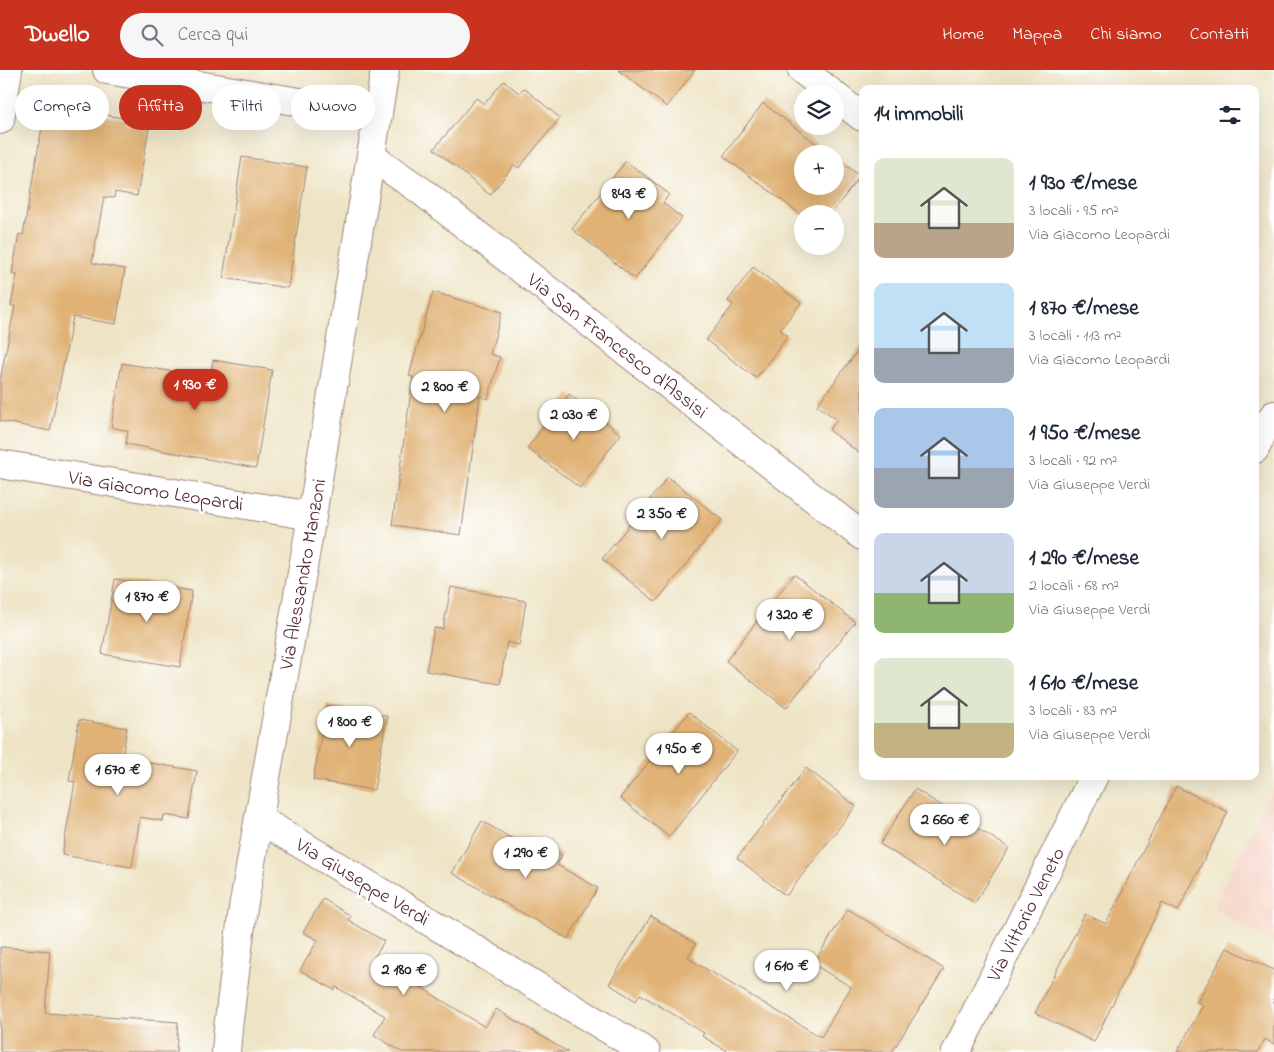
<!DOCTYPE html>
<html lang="it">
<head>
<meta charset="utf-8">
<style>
	:root { --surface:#fff; --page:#f6f6f7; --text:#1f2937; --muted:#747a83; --accent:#c8321e }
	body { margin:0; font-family:"Indie Flower",sans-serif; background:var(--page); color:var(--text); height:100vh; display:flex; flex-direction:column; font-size:19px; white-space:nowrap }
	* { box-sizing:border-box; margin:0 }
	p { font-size:16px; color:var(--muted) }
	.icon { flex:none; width:28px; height:28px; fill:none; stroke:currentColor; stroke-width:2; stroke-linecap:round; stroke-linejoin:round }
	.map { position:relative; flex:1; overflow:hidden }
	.side { position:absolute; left:859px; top:15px; width:400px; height:695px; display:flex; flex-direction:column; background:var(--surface); border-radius:10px; box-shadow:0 5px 20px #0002 }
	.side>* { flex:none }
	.top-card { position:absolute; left:15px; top:15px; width:475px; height:45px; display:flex; gap:10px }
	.fabs { position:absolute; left:794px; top:15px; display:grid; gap:10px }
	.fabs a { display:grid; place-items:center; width:50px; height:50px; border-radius:50%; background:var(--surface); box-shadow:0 5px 20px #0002; font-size:25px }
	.price { position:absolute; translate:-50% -42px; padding:0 11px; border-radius:18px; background:#fff; color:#222; font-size:16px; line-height:32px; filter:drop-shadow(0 1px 2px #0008) }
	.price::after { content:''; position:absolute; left:50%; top:30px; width:15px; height:11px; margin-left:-8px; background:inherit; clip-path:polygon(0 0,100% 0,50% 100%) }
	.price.selected { background:var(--accent); color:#fff }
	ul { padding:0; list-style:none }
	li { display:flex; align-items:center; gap:15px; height:125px; padding:0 15px }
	li span { display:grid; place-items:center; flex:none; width:140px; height:100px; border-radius:10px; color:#555 }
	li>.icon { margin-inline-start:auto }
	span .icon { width:60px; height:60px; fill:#fffc; stroke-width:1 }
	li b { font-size:21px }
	h2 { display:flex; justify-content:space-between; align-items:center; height:60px; padding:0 15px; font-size:21px }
	.pill { padding:0 18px; border-radius:22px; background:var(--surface); box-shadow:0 5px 20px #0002; font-size:18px; line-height:45px }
	.pill.selected { background:var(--accent); color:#fff }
	header { display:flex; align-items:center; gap:30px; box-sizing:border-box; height:70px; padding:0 25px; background:var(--accent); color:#fff }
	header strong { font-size:24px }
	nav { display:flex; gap:28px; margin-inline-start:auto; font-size:18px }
	.search { width:350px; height:45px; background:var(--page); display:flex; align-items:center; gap:12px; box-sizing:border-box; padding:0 18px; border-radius:28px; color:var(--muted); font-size:19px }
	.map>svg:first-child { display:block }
</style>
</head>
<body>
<header>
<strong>Dwello</strong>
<div class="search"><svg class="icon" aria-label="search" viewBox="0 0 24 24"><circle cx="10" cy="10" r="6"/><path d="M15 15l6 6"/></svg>Cerca qui</div>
<nav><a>Home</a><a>Mappa</a><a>Chi siamo</a><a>Contatti</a></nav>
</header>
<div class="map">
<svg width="1274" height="982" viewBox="0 0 1274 982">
	<rect width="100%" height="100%" fill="#fff"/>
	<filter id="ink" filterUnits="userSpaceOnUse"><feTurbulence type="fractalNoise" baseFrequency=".02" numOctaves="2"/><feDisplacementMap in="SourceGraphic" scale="10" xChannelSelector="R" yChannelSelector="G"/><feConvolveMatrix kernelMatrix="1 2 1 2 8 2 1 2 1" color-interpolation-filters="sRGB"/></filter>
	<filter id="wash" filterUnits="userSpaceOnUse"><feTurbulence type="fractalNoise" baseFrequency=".0096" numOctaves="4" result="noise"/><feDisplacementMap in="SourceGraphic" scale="20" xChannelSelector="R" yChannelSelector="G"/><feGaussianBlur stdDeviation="1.12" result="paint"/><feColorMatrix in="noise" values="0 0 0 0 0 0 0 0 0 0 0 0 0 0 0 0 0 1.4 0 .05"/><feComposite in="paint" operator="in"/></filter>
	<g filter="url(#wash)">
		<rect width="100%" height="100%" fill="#eee4c5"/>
		<!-- built -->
		<path fill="#f6d2c4" d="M 1274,717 L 1274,874 L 1213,837 Z"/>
		<g id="blocks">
			<!-- building -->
			<g fill="#e0b276">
				<path d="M 618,0 L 695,0 L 667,37 Z"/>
				<path d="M 504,11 L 519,23 L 524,18 L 560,48 L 519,98 L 514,95 L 490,125 L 434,79 L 476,28 L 484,34 Z"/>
				<path d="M 763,33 L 830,84 L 802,84 L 802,116 L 835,116 L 835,87 L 860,106 L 831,144 L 800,144 L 723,86 Z"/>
				<path d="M 46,34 L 128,49 L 127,54 L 149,58 L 137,126 L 115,122 L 114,128 L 104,127 L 92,193 L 125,199 L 116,254 L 73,247 L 50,361 L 0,351 L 0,310 L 15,236 L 11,236 L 17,204 L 12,204 L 19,164 L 23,165 Z"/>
				<path d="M 242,87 L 307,97 L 288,218 L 223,208 Z"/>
				<path d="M 626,91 L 669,124 L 663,133 L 682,148 L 635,209 L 572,159 Z"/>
				<path d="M 753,197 L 801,233 L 780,260 L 788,266 L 756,308 L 706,270 L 733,235 L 728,231 Z"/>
				<path d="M 433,222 L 502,242 L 490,284 L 500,287 L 488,329 L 480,326 L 461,465 L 392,455 L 413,307 L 409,306 Z"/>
				<path d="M 862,275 L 862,385 L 829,360 L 837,350 L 817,335 Z"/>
				<path d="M 213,290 L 272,300 L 256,398 L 126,374 L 128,361 L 111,357 L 122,293 L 210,308 Z"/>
				<path d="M 569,324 L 621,364 L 580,418 L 527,378 Z"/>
				<path d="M 668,407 L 722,450 L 656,532 L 602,489 Z"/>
				<path d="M 794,504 L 855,552 L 786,638 L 726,591 Z"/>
				<path d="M 115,509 L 192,521 L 180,597 L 102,584 Z"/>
				<path d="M 451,517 L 526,531 L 519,575 L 507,572 L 500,614 L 426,601 L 434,558 L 443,559 Z"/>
				<path d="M 327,635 L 387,646 L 374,720 L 313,710 Z"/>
				<path d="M 689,642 L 737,681 L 669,767 L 620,728 Z"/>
				<path d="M 79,650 L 127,658 L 122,688 L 197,701 L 189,749 L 164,745 L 163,751 L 140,747 L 132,797 L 62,785 L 75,712 L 69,711 Z"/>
				<path d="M 806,698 L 856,736 L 786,826 L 737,788 Z"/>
				<path d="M 1176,716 L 1228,742 L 1178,841 L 1162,833 L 1094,972 L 1035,943 L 1085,844 L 1106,854 Z"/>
				<path d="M 915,719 L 1009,778 L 975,833 L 880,774 Z"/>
				<path d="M 482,751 L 528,778 L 533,769 L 562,785 L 557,795 L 598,818 L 568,869 L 452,803 Z"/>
				<path d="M 323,829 L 351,846 L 348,850 L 384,871 L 374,888 L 485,957 L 496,939 L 568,982 L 402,982 L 374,965 L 385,946 L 336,917 L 334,920 L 300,900 L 318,870 L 303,862 Z"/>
				<path d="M 848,839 L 944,899 L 892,982 L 729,982 L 702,966 L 704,963 L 640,924 L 636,931 L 609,914 L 651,846 L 696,874 L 688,887 L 692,889 L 691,890 L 821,967 L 851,917 L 813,894 Z"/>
				<path d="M 0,877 L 50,881 L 45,943 L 178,952 L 176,982 L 0,982 Z"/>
				<path d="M 1227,878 L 1274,900 L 1274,974 L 1265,969 L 1258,982 L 1177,982 L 1203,935 L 1197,932 Z"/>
			</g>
		</g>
	</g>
	<g filter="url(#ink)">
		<use href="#blocks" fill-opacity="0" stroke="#9c8278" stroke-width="1"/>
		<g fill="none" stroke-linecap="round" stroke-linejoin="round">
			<defs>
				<g id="street">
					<path d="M 107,0 L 378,45"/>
					<path d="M 802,0 L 833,24"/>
					<path d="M 835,26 L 862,47"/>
					<path d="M 0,50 L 8,0"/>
					<path d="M 372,87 L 420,120 L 862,466"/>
					<path d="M 1255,379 L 1265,358 L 1274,345"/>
					<path d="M 0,394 L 312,446"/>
					<path d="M 259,749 L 646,982"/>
					<path d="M 226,982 L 228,958 L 243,838 L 312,446 L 385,0"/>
					<path d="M 956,982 L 1094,706"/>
				</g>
			</defs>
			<!-- street casing -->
			<use href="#street" stroke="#9c8278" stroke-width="30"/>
			<!-- street -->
			<use href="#street" stroke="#fff" stroke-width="28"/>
		</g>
	</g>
	<g text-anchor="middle" stroke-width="5" stroke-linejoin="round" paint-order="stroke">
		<!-- street labels -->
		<g font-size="20" fill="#4a1f2b" stroke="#fff">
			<text transform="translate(618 275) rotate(38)" y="7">Via San Francesco d'Assisi</text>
			<text transform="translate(156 420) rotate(9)" y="7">Via Giacomo Leopardi</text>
			<text transform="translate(302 504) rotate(-80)" y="7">Via Alessandro Manzoni</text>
			<text transform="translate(363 811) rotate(31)" y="7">Via Giuseppe Verdi</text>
			<text transform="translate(1025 844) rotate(-63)" y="7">Via Vittorio Veneto</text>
		</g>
	</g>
</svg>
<div class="fabs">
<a><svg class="icon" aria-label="layers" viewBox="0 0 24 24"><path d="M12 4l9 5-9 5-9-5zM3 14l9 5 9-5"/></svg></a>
<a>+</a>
<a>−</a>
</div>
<b class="price" style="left:629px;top:150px">843 €</b>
<b class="price selected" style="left:195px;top:341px">1 930 €</b>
<b class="price" style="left:445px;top:343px">2 800 €</b>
<b class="price" style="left:574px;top:371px">2 030 €</b>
<b class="price" style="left:662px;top:470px">2 350 €</b>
<b class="price" style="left:147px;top:553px">1 870 €</b>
<b class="price" style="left:790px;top:571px">1 320 €</b>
<b class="price" style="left:350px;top:678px">1 800 €</b>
<b class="price" style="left:679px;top:705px">1 950 €</b>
<b class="price" style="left:118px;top:726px">1 670 €</b>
<b class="price" style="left:945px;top:776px">2 660 €</b>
<b class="price" style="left:526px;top:809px">1 290 €</b>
<b class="price" style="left:787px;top:922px">1 610 €</b>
<b class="price" style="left:404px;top:926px">2 180 €</b>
<div class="top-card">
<a class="pill">Compra</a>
<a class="pill selected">Affitta</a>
<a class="pill">Filtri</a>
<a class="pill">Nuovo</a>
</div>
<section class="side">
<h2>14 immobili<svg class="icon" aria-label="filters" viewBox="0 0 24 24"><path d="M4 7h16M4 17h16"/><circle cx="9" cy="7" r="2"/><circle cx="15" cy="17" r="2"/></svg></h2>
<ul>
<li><span style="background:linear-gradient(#dfe7d0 65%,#b9a48a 0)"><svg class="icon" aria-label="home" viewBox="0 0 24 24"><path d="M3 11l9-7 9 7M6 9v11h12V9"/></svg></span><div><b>1 930 €/mese</b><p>3 locali · 95 m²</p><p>Via Giacomo Leopardi</p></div></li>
<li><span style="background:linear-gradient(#bfe0f5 65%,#9aa5b1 0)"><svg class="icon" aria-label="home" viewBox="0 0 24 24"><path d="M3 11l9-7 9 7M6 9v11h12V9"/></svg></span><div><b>1 870 €/mese</b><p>3 locali · 113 m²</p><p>Via Giacomo Leopardi</p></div></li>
<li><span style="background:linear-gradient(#a9c7e8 60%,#9aa5b1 0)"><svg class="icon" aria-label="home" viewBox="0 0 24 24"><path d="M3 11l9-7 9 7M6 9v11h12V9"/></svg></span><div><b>1 950 €/mese</b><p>3 locali · 92 m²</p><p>Via Giuseppe Verdi</p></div></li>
<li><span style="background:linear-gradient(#c9d6e8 60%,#8fb573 0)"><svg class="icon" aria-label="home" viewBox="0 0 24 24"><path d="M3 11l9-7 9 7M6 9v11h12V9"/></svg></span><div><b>1 290 €/mese</b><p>2 locali · 68 m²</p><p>Via Giuseppe Verdi</p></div></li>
<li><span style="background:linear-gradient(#dfe7d0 65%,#c2b280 0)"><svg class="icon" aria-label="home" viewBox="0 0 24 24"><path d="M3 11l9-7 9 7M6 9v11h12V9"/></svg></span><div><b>1 610 €/mese</b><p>3 locali · 83 m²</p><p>Via Giuseppe Verdi</p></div></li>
</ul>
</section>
</div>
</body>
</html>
